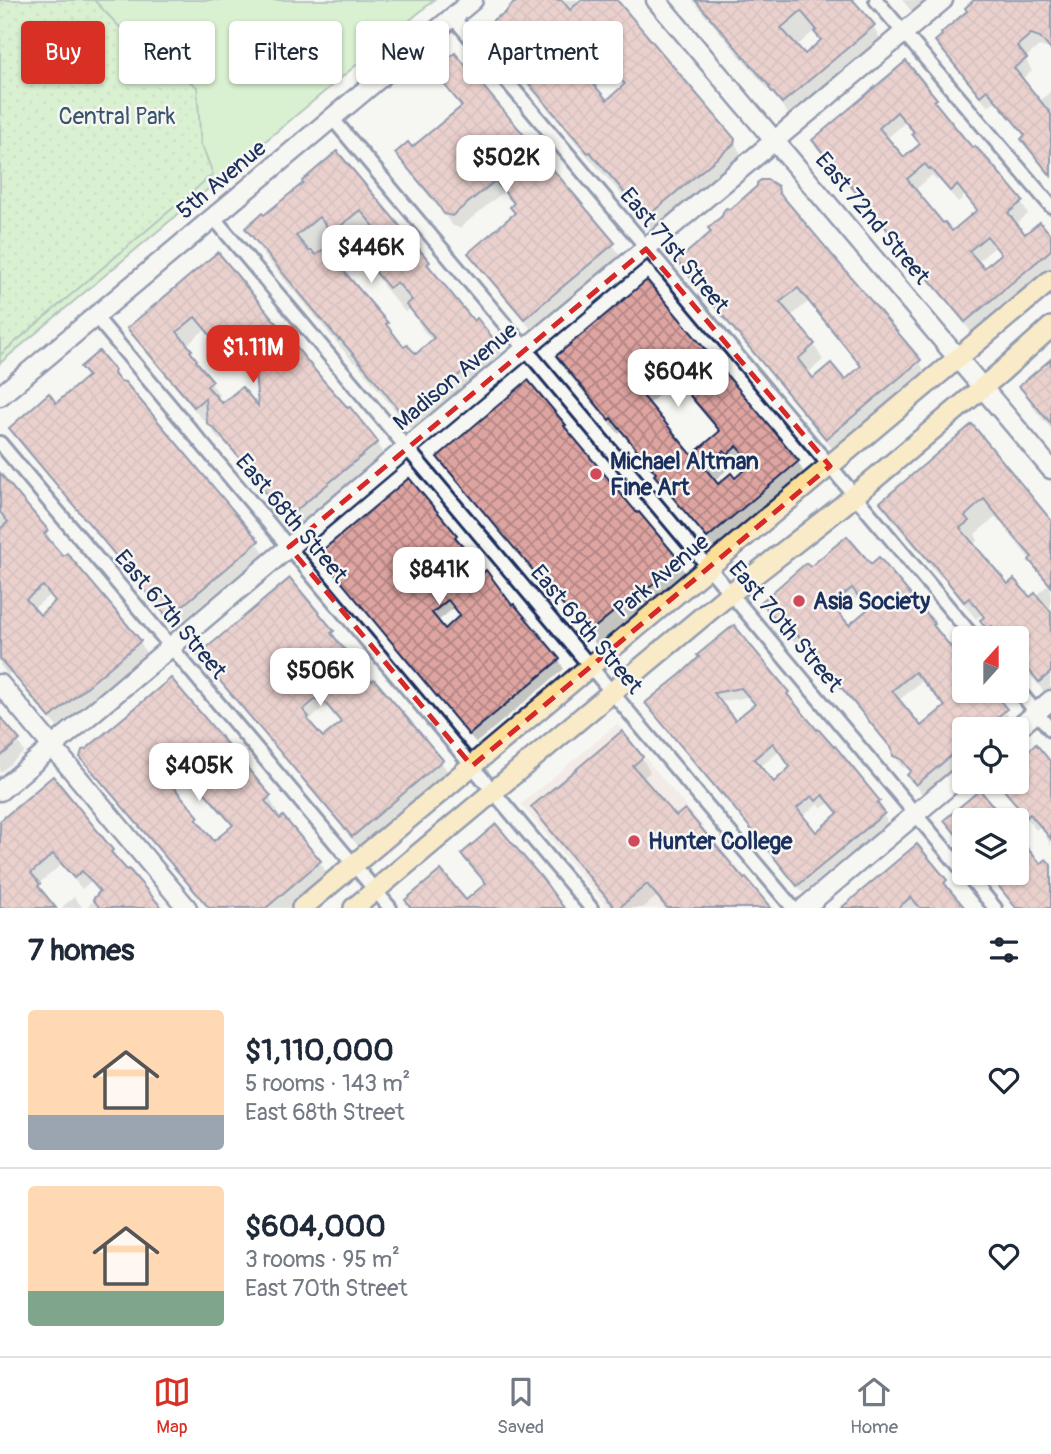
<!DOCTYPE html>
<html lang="en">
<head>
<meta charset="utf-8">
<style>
	:root { --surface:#fff; --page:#f6f6f7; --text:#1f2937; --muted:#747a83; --line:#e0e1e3; --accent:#d93025 }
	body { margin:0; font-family:Pangolin,sans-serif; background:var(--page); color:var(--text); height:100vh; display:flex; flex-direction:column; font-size:26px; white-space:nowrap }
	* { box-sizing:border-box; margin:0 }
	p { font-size:23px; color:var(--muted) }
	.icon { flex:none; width:38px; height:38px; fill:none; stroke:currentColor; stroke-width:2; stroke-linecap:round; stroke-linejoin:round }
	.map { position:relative; height:908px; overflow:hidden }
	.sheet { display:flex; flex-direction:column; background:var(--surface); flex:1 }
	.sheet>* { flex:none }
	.top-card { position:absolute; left:21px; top:21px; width:700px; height:63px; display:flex; gap:14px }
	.needle { width:46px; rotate:21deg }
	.buttons { position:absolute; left:952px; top:626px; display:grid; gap:14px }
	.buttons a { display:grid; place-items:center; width:77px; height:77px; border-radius:7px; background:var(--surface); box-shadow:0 2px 5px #0004; font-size:35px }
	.price { position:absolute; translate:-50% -60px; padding:0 16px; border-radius:14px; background:#fff; color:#222; font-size:23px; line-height:46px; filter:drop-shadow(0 2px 4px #0008) }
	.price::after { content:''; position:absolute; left:50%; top:42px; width:21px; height:16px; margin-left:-10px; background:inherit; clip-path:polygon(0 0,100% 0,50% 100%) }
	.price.current { background:var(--accent); color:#fff }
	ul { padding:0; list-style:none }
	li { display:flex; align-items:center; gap:21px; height:175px; padding:0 28px }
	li+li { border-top:2px solid var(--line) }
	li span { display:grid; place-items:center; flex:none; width:196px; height:140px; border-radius:7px; color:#555 }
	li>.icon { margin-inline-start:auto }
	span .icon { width:84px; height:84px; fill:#fffc; stroke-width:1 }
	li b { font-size:30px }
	h2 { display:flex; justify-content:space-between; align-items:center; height:84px; padding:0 28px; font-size:30px }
	.chip { padding:0 24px; border-radius:7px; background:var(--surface); box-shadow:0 2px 5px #0004; font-size:24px; line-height:63px }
	.chip.current { background:var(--accent); color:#fff }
	.tabs { display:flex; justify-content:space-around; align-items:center; height:98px; border-top:2px solid var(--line); background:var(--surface); font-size:19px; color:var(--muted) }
	.tabs a { display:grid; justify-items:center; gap:4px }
	.tabs .current { color:var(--accent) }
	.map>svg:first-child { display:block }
</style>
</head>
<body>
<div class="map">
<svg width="1051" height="908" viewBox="0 0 1051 908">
	<defs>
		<pattern id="garden-dots" width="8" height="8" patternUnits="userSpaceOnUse" patternTransform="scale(1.75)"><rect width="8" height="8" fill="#b7e9a9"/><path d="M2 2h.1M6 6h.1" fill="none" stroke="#9dc894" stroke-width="1.8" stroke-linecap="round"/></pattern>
		<pattern id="building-cross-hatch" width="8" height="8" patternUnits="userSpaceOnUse" patternTransform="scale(1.75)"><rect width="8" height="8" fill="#dea4a0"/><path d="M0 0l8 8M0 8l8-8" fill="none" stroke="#b38686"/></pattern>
	</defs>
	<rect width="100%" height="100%" fill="#f6f6f2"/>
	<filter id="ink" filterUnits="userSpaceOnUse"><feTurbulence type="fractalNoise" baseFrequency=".0143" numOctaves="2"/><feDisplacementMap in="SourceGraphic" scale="14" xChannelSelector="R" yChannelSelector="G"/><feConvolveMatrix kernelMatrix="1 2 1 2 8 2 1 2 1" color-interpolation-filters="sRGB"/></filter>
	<g filter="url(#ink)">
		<!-- built -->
		<path fill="#efddd9" d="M 617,724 L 771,908 L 608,908 L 521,804 Z"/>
		<!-- park -->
		<path fill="#b7e9a9" stroke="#698c84" stroke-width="2" d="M 0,0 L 434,0 L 0,363 Z"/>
		<!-- garden -->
		<path fill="url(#garden-dots)" stroke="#698c84" stroke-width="2" d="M 0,0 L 94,0 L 150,59 C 166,70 181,74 197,87 L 201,147 L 203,148 L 213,174 L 0,355 Z"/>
		<!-- shadow -->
		<g fill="#0003" fill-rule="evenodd">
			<path d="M 521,0 L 614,0 L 733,140 L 744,159 L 656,236 L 631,205 L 582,150 L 525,82 L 519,71 L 514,65 L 512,67 L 498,50 L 487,32 ZM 594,52 L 624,87 L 606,102 L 570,59 L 578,53 L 584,60 Z"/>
			<path d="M 692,0 L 851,0 L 873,26 L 886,48 L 795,123 L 779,102 ZM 814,31 L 822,42 L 805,57 L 796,47 Z"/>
			<path d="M 902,0 L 929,0 L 913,13 Z"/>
			<path d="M 977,0 L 1051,0 L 1051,52 L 1049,49 L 1039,46 L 1025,58 L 1032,71 L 1021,80 L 1039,102 L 1051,91 L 1051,177 L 1030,152 L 1023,139 L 1025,137 L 995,101 L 988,107 L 944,54 L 937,41 L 969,11 Z"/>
			<path d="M 906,64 L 936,100 L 942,112 L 941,113 L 1021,202 L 1028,214 L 1015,225 L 1025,236 L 1051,238 L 1051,268 L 972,333 L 821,152 L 814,140 ZM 905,123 L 915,134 L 920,146 L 904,160 L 886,139 ZM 932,175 L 937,180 L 938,179 L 958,202 L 965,196 L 978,212 L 952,233 L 914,191 ZM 995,247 L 1002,255 L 984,271 L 976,263 Z"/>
			<path d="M 435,72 L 613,244 L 620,256 L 532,330 L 477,266 L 470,253 L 516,215 L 514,205 L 503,192 L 460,228 L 453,226 L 404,165 L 397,153 L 412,150 L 462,108 L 443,84 Z"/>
			<path d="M 337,153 L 429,263 L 438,280 L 474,323 L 496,344 L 510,368 L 421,443 L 356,362 L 354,363 L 262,253 L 247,228 L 264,218 ZM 375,233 L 387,248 L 370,262 L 384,287 L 405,312 L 410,308 L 423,330 L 433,342 L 415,357 L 404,350 L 394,338 L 386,324 L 355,287 L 336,254 L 323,250 L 334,241 L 348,257 Z"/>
			<path d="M 776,187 L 786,204 L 919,361 L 928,377 L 836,453 L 688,277 L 679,261 L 713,233 L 732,210 ZM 808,302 L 861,368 L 845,382 L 813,380 L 808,373 L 823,360 L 814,345 L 790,317 Z"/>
			<path d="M 218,254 L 322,381 L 377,443 L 385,457 L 296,531 L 252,478 L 246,468 L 224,442 L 218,439 L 207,422 L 207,417 L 203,420 L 138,343 L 130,329 ZM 204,330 L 231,361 L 233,360 L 247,377 L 253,372 L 257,377 L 260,411 L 222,405 L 216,399 L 220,396 L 186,346 Z"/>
			<path d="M 646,282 L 798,462 L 806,477 L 717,552 L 665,490 L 657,477 L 621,432 L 619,434 L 567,372 L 558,356 ZM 676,381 L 720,433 L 692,457 L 648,404 ZM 747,460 L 751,466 L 734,480 L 718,487 L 714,481 L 734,464 L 737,468 Z"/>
			<path d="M 1051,361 L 1051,429 L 1035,410 L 1021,386 Z"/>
			<path d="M 82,367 L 114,371 L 121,383 L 124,384 L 257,542 L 264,553 L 175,627 L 17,439 L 11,428 L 56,405 L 88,378 Z"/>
			<path d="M 528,382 L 564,426 L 571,437 L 679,562 L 686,575 L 644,611 L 641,609 L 597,646 L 592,639 L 590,640 L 447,470 L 439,457 Z"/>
			<path d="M 972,427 L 1051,522 L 1050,699 L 1017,659 L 1017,639 L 992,639 L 982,621 L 984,619 L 981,615 L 976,619 L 942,577 L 941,578 L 893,521 L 882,502 ZM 996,517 L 1032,562 L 1048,585 L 1030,600 L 1008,587 L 972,545 L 978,540 L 975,534 Z"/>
			<path d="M 0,476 L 46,531 L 52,542 L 50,544 L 62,558 L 66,555 L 140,642 L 146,653 L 57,727 L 11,672 L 8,675 L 0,665 ZM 50,595 L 56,602 L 40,618 L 33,609 Z"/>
			<path d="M 456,536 L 482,576 L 559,660 L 564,669 L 476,743 L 326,564 L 320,555 ZM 454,608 L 461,617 L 444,631 L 437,622 Z"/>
			<path d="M 871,566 L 933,625 L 939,634 L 964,665 L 964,691 L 996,698 L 1011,720 L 999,730 L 964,730 L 964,759 L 922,794 L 909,775 L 912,773 L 908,769 L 901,766 L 895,756 L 895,752 L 804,643 L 799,647 L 769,612 L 763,602 L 810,570 ZM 858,597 L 869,610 L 849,628 L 838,614 ZM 922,681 L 946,708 L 921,728 L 898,701 Z"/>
			<path d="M 333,632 L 339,641 L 337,643 L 441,761 L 447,771 L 358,846 L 206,665 L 200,656 ZM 324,707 L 326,709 L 328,707 L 342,723 L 322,740 L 309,720 Z"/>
			<path d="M 682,675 L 788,693 L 793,701 L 792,702 L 879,802 L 884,810 L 882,812 L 888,823 L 803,893 L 728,801 L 727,802 L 652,713 L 647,704 ZM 748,697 L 756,706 L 735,723 L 718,702 ZM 780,751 L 792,768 L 773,784 L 759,768 ZM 829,803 L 839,815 L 816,834 L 802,817 L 818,804 L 822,808 Z"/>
			<path d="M 171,680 L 269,797 L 277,811 L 273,814 L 280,822 L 283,819 L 320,862 L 328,876 L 289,908 L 207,908 L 95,775 L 92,773 L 82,755 ZM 189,777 L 233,827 L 214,843 L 205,832 L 197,818 L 173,790 Z"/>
			<path d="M 0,720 L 18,741 L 24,752 L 0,773 Z"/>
			<path d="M 621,734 L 642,758 L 650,772 L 642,779 L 675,819 L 769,908 L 665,908 L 656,897 L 643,908 L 613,908 L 541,821 L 533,807 Z"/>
			<path d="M 1035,746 L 1051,765 L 1051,846 L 1046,837 L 1047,836 L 1039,827 L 1036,830 L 1005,793 L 998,782 L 1017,782 L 1017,762 Z"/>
			<path d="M 0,823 L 112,851 L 119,863 L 160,908 L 85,908 L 101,895 L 90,882 L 82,889 L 61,865 L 38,884 L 54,908 L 8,908 L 0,901 Z"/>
			<path d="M 917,846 L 946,881 L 951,891 L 950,892 L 963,908 L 843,908 Z"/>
			<path d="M 1017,850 L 1041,866 L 1051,867 L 1051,908 L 1015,908 L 987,873 L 1017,873 Z"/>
			<path d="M 463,854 L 562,908 L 411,908 L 465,903 L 486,885 L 471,868 Z"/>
			<path d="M 74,897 L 83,908 L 61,908 Z"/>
		</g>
		<!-- building -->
		<g fill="url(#building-cross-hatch)" stroke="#1b2f5e" stroke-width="2" fill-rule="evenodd">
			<path d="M 520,0 L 562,0 L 570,10 L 581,0 L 617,0 L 735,139 L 734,144 L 644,219 L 619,186 L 590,152 L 588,153 L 530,85 L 512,64 L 513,61 L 502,48 L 501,50 L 485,32 L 494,19 L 505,13 L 512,4 ZM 566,35 L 573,43 L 582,35 L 625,84 L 607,100 L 572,59 L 555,74 L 541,57 Z"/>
			<path d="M 695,0 L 853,0 L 875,25 L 782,103 L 769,88 L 770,87 ZM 801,11 L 817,30 L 814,32 L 821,40 L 805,54 L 781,28 Z"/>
			<path d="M 974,0 L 1051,0 L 1051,50 L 1040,37 L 1031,34 L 1017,46 L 1027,58 L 1014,68 L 1051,114 L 1051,176 L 1021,139 L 1025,135 L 987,90 L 980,96 L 935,41 L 942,35 L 941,33 L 967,11 L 965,8 Z"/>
			<path d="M 455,53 L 615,243 L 524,319 L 468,253 L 515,213 L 510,207 L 514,203 L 495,181 L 452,216 L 444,214 L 437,203 L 395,153 L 408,142 L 412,147 L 462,106 L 433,71 Z"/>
			<path d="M 906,61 L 937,99 L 934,101 L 965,139 L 973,148 L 975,146 L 990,162 L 1023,201 L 1008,213 L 1025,234 L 1040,222 L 1051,235 L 1051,250 L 965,322 L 812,140 ZM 897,112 L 914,132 L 912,134 L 920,144 L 904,157 L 879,128 ZM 925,164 L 929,169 L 930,168 L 950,191 L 957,185 L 977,210 L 952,231 L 945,222 L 943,223 L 907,179 ZM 987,236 L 1001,254 L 984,268 L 969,251 Z"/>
			<path d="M 337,151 L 430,262 L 427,264 L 474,321 L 477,318 L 497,343 L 406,419 L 371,375 L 340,339 L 339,340 L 245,228 L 262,213 L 264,215 L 303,183 L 302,181 ZM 360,210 L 389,244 L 367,262 L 389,288 L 397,282 L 412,300 L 406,304 L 434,338 L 416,354 L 407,345 L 404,347 L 386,324 L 388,323 L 342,269 L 345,266 L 338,257 L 338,253 L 335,250 L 325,248 L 316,255 L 312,251 L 309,251 L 296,236 L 319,217 L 332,233 Z"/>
			<path d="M 761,180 L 768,180 L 778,186 L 779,193 L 784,198 L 921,360 L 826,439 L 677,261 L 711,232 L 708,228 L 722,216 L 723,212 L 726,208 L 731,209 L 757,186 L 757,183 ZM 798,288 L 861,366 L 845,380 L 831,363 L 813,378 L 798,359 L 815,344 L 780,302 Z"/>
			<path d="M 218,252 L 323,380 L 348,408 L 350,407 L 378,442 L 287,518 L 241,464 L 243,462 L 214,428 L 207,424 L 205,398 L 194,407 L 127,328 ZM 195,317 L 221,348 L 223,347 L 238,364 L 244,359 L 255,372 L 258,406 L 242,387 L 222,403 L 207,386 L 213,381 L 196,361 L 197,360 L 190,351 L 192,350 L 177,332 Z"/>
			<path d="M 647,280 L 799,461 L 707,538 L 654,475 L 656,473 L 611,418 L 609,420 L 556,356 ZM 666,367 L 720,431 L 692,455 L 638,390 ZM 737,446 L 752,463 L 735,478 L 731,473 L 718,484 L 704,467 L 724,450 L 728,454 Z"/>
			<path d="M 99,351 L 115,370 L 114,374 L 120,381 L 125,382 L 259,541 L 168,618 L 9,428 L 49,393 L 56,403 L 88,376 L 80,367 Z"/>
			<path d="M 1051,359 L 1051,424 L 1019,386 Z"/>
			<path d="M 528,380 L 566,425 L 564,426 L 637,513 L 639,512 L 680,561 L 635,599 L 633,596 L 588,633 L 583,627 L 582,628 L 437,457 Z"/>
			<path d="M 972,424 L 1051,520 L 1051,586 L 1029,560 L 1032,557 L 1014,536 L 984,499 L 965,516 L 969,521 L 960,528 L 1008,584 L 1014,579 L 1030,597 L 1035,593 L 1051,612 L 1051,672 L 1039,682 L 1017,656 L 1017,639 L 1002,639 L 992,626 L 987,630 L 980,620 L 984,617 L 969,598 L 964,602 L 930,560 L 929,561 L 880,502 Z"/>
			<path d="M 0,473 L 48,530 L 44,534 L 63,556 L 67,553 L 141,641 L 50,718 L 0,659 L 0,529 L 8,522 L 0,512 ZM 43,586 L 55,601 L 40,615 L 26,599 Z"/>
			<path d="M 409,478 L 457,535 L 455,537 L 465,548 L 462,550 L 482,574 L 486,570 L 512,605 L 514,604 L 560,659 L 469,735 L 318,554 ZM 448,600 L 460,615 L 445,629 L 432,613 Z"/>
			<path d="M 847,536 L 871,564 L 879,557 L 935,624 L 933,625 L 964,663 L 964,691 L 992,691 L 1007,709 L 983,730 L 964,730 L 964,745 L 916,785 L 907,775 L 911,771 L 901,759 L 893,756 L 892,749 L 798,635 L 793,639 L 761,602 L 806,563 L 810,567 ZM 852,588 L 868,609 L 849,625 L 832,605 ZM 915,672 L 945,706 L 921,726 L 892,691 Z"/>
			<path d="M 290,578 L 334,631 L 331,633 L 339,643 L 372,681 L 374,679 L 443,760 L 352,837 L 198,655 ZM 317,698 L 319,700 L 321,698 L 341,722 L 323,737 L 307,719 L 309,717 L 303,710 Z"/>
			<path d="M 734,625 L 789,692 L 787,694 L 817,730 L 818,729 L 834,747 L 835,746 L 880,801 L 877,803 L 885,813 L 797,886 L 722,793 L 721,794 L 645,703 L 681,674 L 699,657 L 697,655 ZM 741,688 L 755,704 L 735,720 L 714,693 ZM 773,743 L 790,767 L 774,782 L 754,759 ZM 823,795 L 838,813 L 816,832 L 797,808 L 812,796 L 816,801 Z"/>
			<path d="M 171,678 L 271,796 L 265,801 L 280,819 L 283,816 L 321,861 L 266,908 L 209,908 L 80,757 L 82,750 L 86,749 ZM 180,764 L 233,825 L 214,841 L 196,819 L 199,817 L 165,777 Z"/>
			<path d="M 0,717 L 20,740 L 0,757 Z"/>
			<path d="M 622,731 L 643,757 L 633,766 L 676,816 L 685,809 L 744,879 L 746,878 L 771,908 L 667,908 L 647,884 L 619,908 L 615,908 L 531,807 Z"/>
			<path d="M 1036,744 L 1051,762 L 1051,839 L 1030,814 L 1027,817 L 997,782 L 1017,782 L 1017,760 Z"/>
			<path d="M 53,776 L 113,850 L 111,852 L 127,870 L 129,869 L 162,908 L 100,908 L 93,899 L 100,891 L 82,871 L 74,878 L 53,854 L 31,873 L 40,884 L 38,886 L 56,908 L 0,908 L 0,821 Z"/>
			<path d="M 980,790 L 1005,821 L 964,821 L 964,844 L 944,820 Z"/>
			<path d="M 496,824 L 542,878 L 564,908 L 411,908 L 405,900 L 441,870 L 466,900 L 486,883 L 461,854 Z"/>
			<path d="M 917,844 L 947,880 L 944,883 L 965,908 L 920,908 L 911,897 L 898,908 L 841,908 Z"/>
			<path d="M 1023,848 L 1027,848 L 1041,864 L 1046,859 L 1051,865 L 1051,908 L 1016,908 L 988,873 L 1017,873 L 1017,853 Z"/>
		</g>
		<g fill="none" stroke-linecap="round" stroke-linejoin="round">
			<defs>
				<g id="street">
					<path d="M 876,0 L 1051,206"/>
					<path d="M 453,17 L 975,639"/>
					<path d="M 332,118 L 964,872"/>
					<path d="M 213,217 L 793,908"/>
					<path d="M 95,316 L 591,908"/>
					<path d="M 0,443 L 390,908"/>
					<path d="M 1017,689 L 1051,730"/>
					<path d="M 966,873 L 995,908"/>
				</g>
				<g id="secondary">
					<path d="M 656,0 L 1051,469"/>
					<path d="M 0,396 L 473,0"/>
					<path d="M 0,684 L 187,908"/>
					<path d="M 1016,730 L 1051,700"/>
					<path d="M 0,791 L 417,439 L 943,0"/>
					<path d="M 804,908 L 964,773"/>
				</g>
				<g id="primary">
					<path d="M 302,908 L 1051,280"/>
					<path d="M 354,908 L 721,601 L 842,506 L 1001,372 L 1051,327"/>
				</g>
			</defs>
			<!-- street casing -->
			<use href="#street" stroke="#1b2f5e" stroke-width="18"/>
			<!-- secondary casing -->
			<use href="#secondary" stroke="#1b2f5e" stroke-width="23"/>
			<!-- primary casing -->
			<use href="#primary" stroke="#1b2f5e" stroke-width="24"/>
			<!-- street -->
			<use href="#street" stroke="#f6f6f2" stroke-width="12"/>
			<!-- secondary -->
			<use href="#secondary" stroke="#f6f6f2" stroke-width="18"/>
			<!-- primary -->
			<use href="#primary" stroke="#fdde96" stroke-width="19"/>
		</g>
	</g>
	<!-- marked area -->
	<path d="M0 0H1051V908H0ZM 646,249 L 830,466 L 472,766 L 289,547 Z" fill="#f6f6f2" fill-opacity=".55" fill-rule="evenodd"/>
	<path fill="none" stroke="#d62828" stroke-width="5" stroke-dasharray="14 9" stroke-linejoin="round" d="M 646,249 L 830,466 L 472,766 L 289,547 Z"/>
	<!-- markers -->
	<g fill="#d1495b" stroke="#f6f6f2" stroke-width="2.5">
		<circle cx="596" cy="474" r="7"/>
		<circle cx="799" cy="601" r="7"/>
		<circle cx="634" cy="841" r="7"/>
	</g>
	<g text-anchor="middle" stroke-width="5" stroke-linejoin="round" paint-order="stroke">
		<!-- park labels -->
		<g font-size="23" fill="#3a546d" stroke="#f6f6f2">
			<text x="117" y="124">Central Park</text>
		</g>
		<!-- street labels -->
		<g font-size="23" fill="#1b2f5e" stroke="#f6f6f2">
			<text transform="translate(221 179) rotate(-40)" y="8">5th Avenue</text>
			<text transform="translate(873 218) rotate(50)" y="8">East 72nd Street</text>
			<text transform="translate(675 250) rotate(50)" y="8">East 71st Street</text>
			<text transform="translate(455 376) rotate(-40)" y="8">Madison Avenue</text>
			<text transform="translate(292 518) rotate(50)" y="8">East 68th Street</text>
			<text transform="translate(661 575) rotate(-40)" y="8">Park Avenue</text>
			<text transform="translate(171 614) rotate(50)" y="8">East 67th Street</text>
			<text transform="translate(786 626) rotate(50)" y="8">East 70th Street</text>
			<text transform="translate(587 629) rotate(50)" y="8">East 69th Street</text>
		</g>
		<!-- poi labels -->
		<g font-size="23" font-weight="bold" fill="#1b2f5e" stroke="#f6f6f2" text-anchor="start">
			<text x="610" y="469">Michael Altman<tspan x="610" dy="26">Fine Art</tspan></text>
			<text x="813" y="609">Asia Society</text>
			<text x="648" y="849">Hunter College</text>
		</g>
	</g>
</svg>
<div class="buttons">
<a><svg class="needle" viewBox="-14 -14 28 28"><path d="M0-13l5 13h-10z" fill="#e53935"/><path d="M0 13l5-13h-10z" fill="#747a83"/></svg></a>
<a><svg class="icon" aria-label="locate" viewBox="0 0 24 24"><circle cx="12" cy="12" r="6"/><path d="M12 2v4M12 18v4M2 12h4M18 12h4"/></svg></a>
<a><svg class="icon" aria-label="layers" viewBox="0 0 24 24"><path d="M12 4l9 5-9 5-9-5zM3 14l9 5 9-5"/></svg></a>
</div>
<b class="price" style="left:506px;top:195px">$502K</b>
<b class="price" style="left:371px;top:285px">$446K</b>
<b class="price current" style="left:253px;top:385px">$1.11M</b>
<b class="price" style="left:678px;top:409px">$604K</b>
<b class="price" style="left:439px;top:607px">$841K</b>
<b class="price" style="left:320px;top:708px">$506K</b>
<b class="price" style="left:199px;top:803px">$405K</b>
<div class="top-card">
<a class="chip current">Buy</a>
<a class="chip">Rent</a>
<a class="chip">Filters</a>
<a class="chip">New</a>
<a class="chip">Apartment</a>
</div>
</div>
<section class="sheet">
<h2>7 homes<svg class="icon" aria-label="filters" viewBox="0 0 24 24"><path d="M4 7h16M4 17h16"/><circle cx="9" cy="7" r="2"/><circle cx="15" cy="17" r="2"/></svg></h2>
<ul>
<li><span style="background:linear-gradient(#ffd9b3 75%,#9aa5b1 0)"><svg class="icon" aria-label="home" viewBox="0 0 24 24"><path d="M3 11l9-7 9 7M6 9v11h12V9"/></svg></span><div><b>$1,110,000</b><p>5 rooms · 143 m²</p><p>East 68th Street</p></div><svg class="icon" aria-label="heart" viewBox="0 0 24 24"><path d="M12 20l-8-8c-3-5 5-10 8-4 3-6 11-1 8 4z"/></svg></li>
<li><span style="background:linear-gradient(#ffd9b3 75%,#7fa58c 0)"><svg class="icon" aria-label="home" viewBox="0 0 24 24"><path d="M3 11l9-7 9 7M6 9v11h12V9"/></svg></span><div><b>$604,000</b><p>3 rooms · 95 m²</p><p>East 70th Street</p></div><svg class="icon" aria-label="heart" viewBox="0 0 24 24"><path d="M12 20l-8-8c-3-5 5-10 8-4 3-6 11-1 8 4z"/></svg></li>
</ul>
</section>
<nav class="tabs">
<a class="current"><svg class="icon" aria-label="map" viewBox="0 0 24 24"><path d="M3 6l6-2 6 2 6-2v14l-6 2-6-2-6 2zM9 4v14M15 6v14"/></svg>Map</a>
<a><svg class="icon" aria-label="saved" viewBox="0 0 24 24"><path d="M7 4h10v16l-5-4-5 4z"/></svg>Saved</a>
<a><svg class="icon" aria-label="home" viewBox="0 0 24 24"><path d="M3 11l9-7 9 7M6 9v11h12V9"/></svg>Home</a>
</nav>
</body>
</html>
